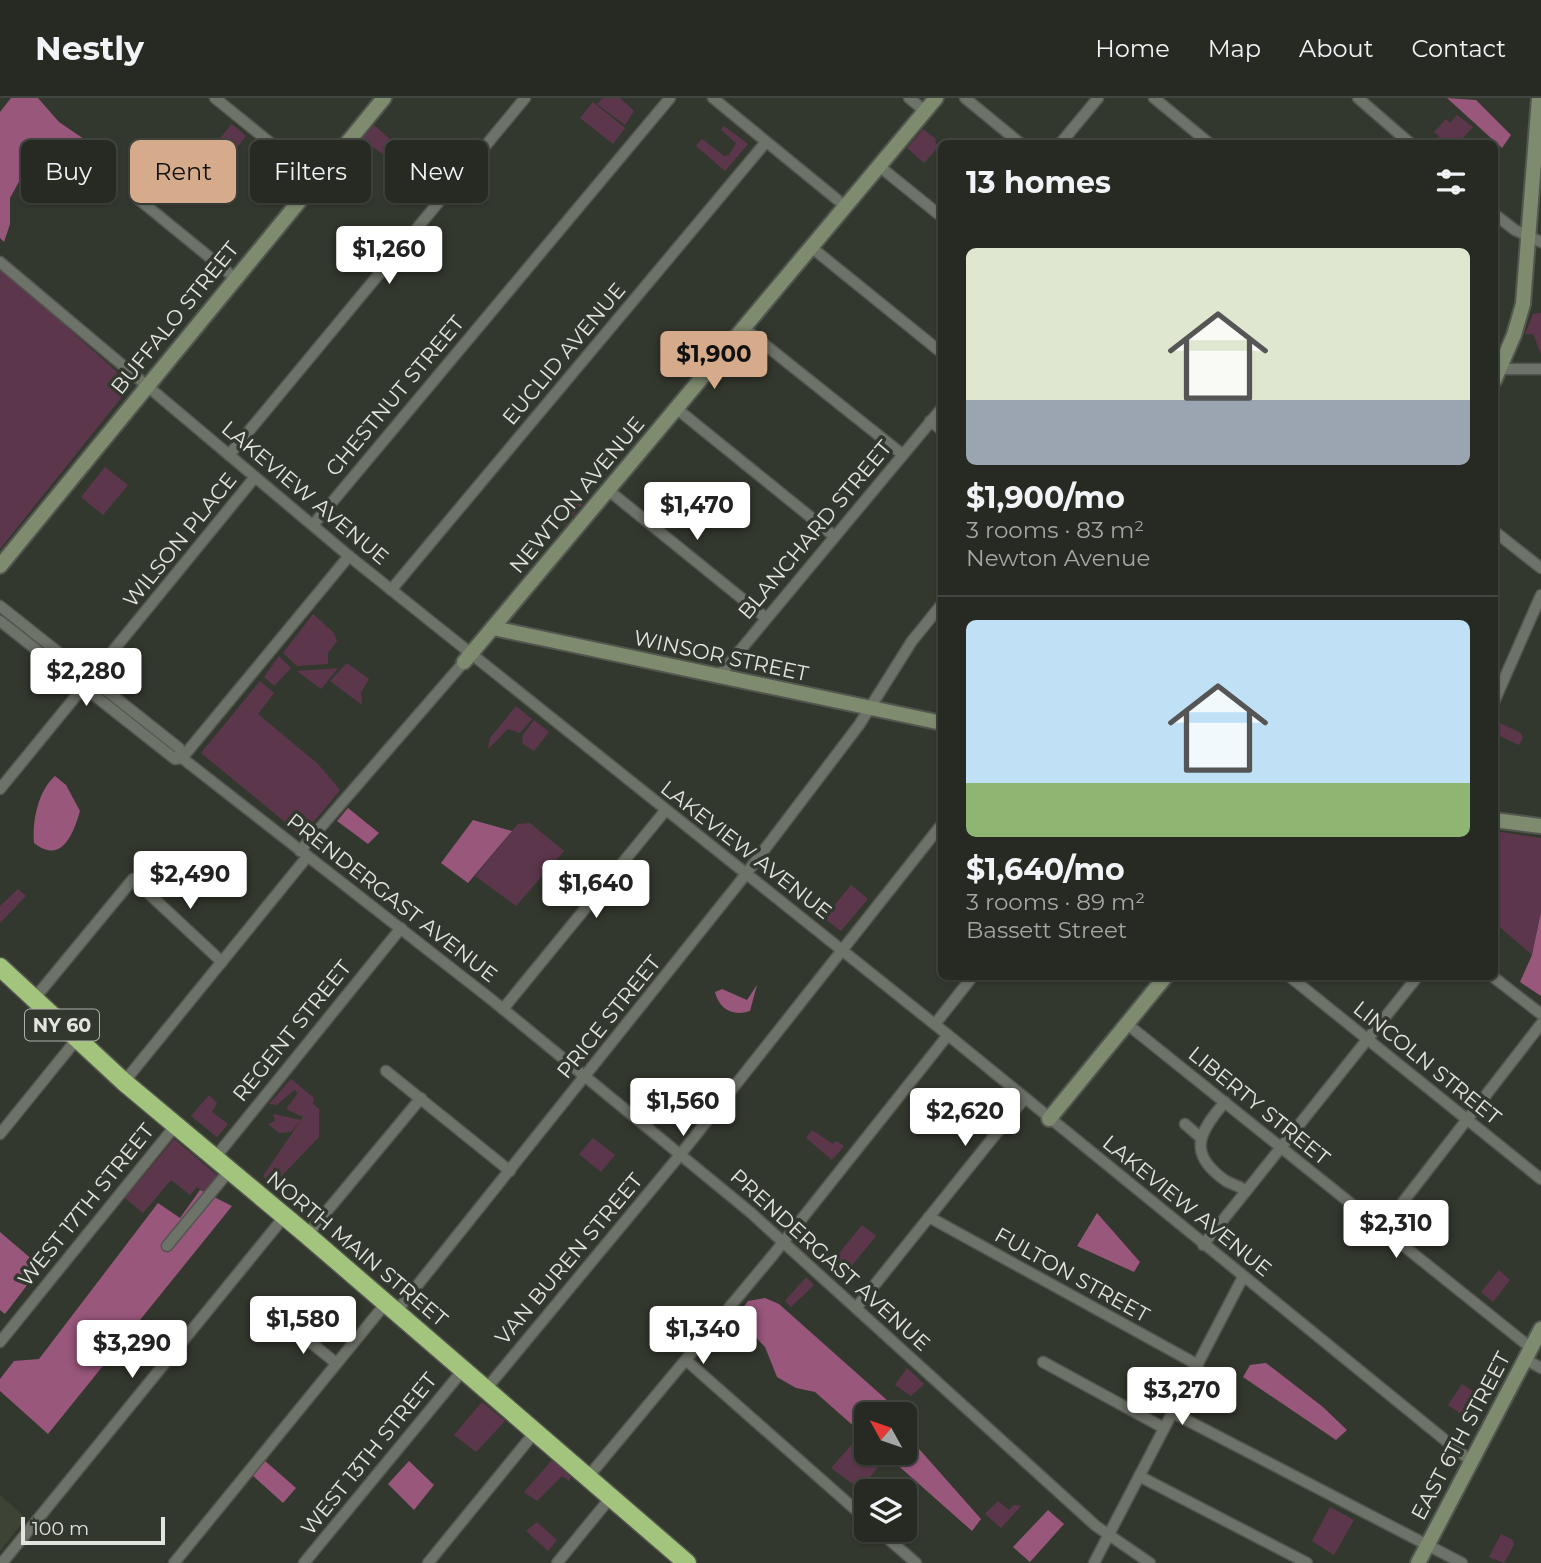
<!DOCTYPE html>
<html lang="en">
<head>
<meta charset="utf-8">
<style>
	:root { --surface:#262a22; --page:#2e322a; --text:#f1f3f6; --muted:#a4a7a5; --line:#424640; --accent:#d6ab8b }
	body { margin:0; font-family:Montserrat,sans-serif; background:var(--page); color:var(--text); height:100vh; display:flex; flex-direction:column; font-size:26px; white-space:nowrap }
	* { box-sizing:border-box; margin:0 }
	p { font-size:23px; color:var(--muted) }
	.icon { flex:none; width:38px; height:38px; fill:none; stroke:currentColor; stroke-width:2; stroke-linecap:round; stroke-linejoin:round }
	.map { position:relative; flex:1; overflow:hidden }
	.details { position:absolute; left:938px; top:42px; width:560px; height:840px; display:flex; flex-direction:column; background:var(--surface); border-radius:10px; box-shadow:0 2px 5px #0004,0 0 0 2px var(--line) }
	.details>* { flex:none }
	.guide { position:absolute; left:21px; top:42px; width:665px; height:63px; display:flex; gap:14px }
	.needle { width:46px; rotate:310deg }
	.controls { position:absolute; left:854px; top:1304px; display:grid; gap:14px }
	.controls a { display:grid; place-items:center; width:63px; height:63px; border-radius:10px; background:var(--surface); box-shadow:0 2px 5px #0004,0 0 0 2px var(--line); font-size:35px }
	.scale { position:absolute; left:21px; bottom:18px; width:144px; box-sizing:border-box; padding-left:7px; border:4px solid #e2e5df; border-top:0; font-size:19px; line-height:24px; white-space:nowrap; color:#e2e5df; -webkit-text-stroke:5px #33382e; paint-order:stroke }
	.price { position:absolute; translate:-50% -60px; padding:0 16px; border-radius:7px; background:#fff; color:#222; font-size:23px; line-height:46px; filter:drop-shadow(0 2px 4px #0008) }
	.price::after { content:''; position:absolute; left:50%; top:42px; width:21px; height:16px; margin-left:-10px; background:inherit; clip-path:polygon(0 0,100% 0,50% 100%) }
	.price.selected { background:var(--accent); color:#111 }
	ul { padding:0; list-style:none }
	li { display:grid; align-content:center; gap:14px; height:371px; padding:0 28px }
	li+li { border-top:2px solid var(--line) }
	li span { display:grid; place-items:center; height:217px; border-radius:10px; color:#555 }
	li>.icon { margin-inline-start:auto }
	span .icon { width:126px; height:126px; fill:#fffc; stroke-width:1 }
	li b { font-size:30px }
	h2 { display:flex; justify-content:space-between; align-items:center; height:84px; padding:0 28px; font-size:30px }
	.tag { padding:0 24px; border-radius:10px; background:var(--surface); box-shadow:0 2px 5px #0004,0 0 0 2px var(--line); font-size:24px; line-height:63px }
	.tag.selected { background:var(--accent); color:#111 }
	header { display:flex; align-items:center; gap:42px; box-sizing:border-box; height:98px; padding:0 35px; background:var(--surface); border-bottom:2px solid var(--line) }
	header strong { font-size:33px }
	nav { display:flex; gap:38px; margin-inline-start:auto; font-size:24px }
	.map>svg:first-child { display:block }
</style>
</head>
<body>
<header>
<strong>Nestly</strong>
<nav><a>Home</a><a>Map</a><a>About</a><a>Contact</a></nav>
</header>
<div class="map">
<svg width="1541" height="1465" viewBox="0 0 1541 1465">
	<rect width="100%" height="100%" fill="#33382e"/>
	<!-- built -->
	<path fill="#3d4435" d="M 0,1397 L 26,1420 L 0,1453 Z"/>
	<!-- green -->
	<g fill="#5c374c">
		<path d="M 603,0 L 620,0 L 634,13 L 625,27 L 597,6 Z"/>
		<path d="M 593,4 L 625,30 L 613,46 L 580,20 Z"/>
		<path d="M 1457,17 L 1473,29 L 1458,45 L 1433,45 L 1439,38 L 1434,34 L 1446,21 L 1450,25 Z"/>
		<path d="M 232,26 L 246,38 L 226,64 L 234,72 L 231,82 L 203,60 Z"/>
		<path d="M 374,27 L 404,54 L 395,65 L 362,41 Z"/>
		<path d="M 724,28 L 748,46 L 725,73 L 696,48 L 702,41 L 724,58 L 729,57 L 736,45 L 721,32 Z"/>
		<path d="M 923,31 L 936,41 L 935,44 L 939,48 L 924,65 L 907,50 Z"/>
		<path d="M 0,169 L 117,274 L 124,286 L 125,295 L 0,451 Z"/>
		<path d="M 1541,215 L 1541,256 L 1533,236 L 1525,236 L 1533,216 Z"/>
		<path d="M 105,369 L 128,387 L 103,417 L 81,399 Z"/>
		<path d="M 571,397 L 586,402 L 565,427 L 558,421 L 569,412 L 563,407 Z"/>
		<path d="M 313,516 L 334,535 L 337,543 L 328,555 L 328,566 L 297,568 L 283,555 Z"/>
		<path d="M 279,558 L 291,570 L 274,588 L 264,579 Z"/>
		<path d="M 347,565 L 369,581 L 361,594 L 362,607 L 330,583 Z"/>
		<path d="M 338,570 L 321,591 L 297,573 Z"/>
		<path d="M 260,583 L 274,595 L 258,616 L 318,666 L 340,692 L 302,738 L 201,655 Z"/>
		<path d="M 516,608 L 532,621 L 520,635 L 508,631 L 488,651 L 490,640 Z"/>
		<path d="M 534,622 L 549,634 L 534,653 L 522,645 L 523,637 Z"/>
		<path d="M 1497,624 L 1521,635 L 1523,640 L 1519,647 L 1495,636 Z"/>
		<path d="M 530,725 L 564,753 L 516,808 L 475,778 L 518,726 Z"/>
		<path d="M 1494,733 L 1541,740 L 1541,814 L 1532,857 L 1495,825 Z"/>
		<path d="M 851,787 L 868,801 L 841,833 L 824,820 Z"/>
		<path d="M 18,791 L 26,798 L 0,825 L 0,808 Z"/>
		<path d="M 291,981 L 314,1000 L 313,1006 L 319,1011 L 319,1039 L 273,1087 L 263,1078 L 301,1022 L 291,1034 L 279,1035 L 268,1026 L 275,1023 L 273,1016 L 301,1022 L 303,1019 L 286,1011 L 298,995 L 294,992 L 277,1007 L 269,1006 Z"/>
		<path d="M 209,997 L 217,1005 L 212,1014 L 228,1026 L 217,1039 L 191,1018 Z"/>
		<path d="M 812,1032 L 833,1046 L 836,1043 L 844,1048 L 832,1062 L 806,1040 Z"/>
		<path d="M 593,1040 L 615,1057 L 601,1074 L 579,1056 Z"/>
		<path d="M 174,1041 L 219,1079 L 207,1096 L 197,1089 L 190,1097 L 171,1082 L 143,1115 L 125,1100 Z"/>
		<path d="M 862,1127 L 876,1138 L 849,1171 L 836,1159 Z"/>
		<path d="M 1499,1172 L 1510,1182 L 1493,1204 L 1481,1194 Z"/>
		<path d="M 806,1179 L 814,1187 L 791,1209 L 785,1203 Z"/>
		<path d="M 907,1270 L 924,1286 L 911,1298 L 895,1287 Z"/>
		<path d="M 1462,1286 L 1479,1297 L 1465,1319 L 1448,1307 Z"/>
		<path d="M 482,1304 L 505,1323 L 476,1354 L 454,1337 Z"/>
		<path d="M 862,1335 L 866,1339 L 866,1354 L 884,1355 L 887,1358 L 865,1385 L 864,1394 L 831,1370 Z"/>
		<path d="M 552,1362 L 571,1379 L 569,1383 L 562,1378 L 537,1403 L 524,1394 Z"/>
		<path d="M 998,1403 L 1009,1412 L 1014,1407 L 1021,1408 L 1001,1430 L 985,1416 Z"/>
		<path d="M 1330,1409 L 1354,1422 L 1334,1457 L 1312,1443 Z"/>
		<path d="M 537,1424 L 557,1442 L 548,1453 L 526,1433 Z"/>
		<path d="M 1501,1436 L 1513,1442 L 1514,1447 L 1504,1465 L 1489,1459 Z"/>
	</g>
	<!-- forest -->
	<g fill="#99577c">
		<path d="M 11,0 L 38,0 L 59,24 L 103,54 L 79,78 L 42,74 L 21,64 L 26,71 L 10,100 L 10,126 L 4,144 L 0,140 L 0,14 Z"/>
		<path d="M 1447,0 L 1476,2 L 1511,37 L 1502,50 Z"/>
		<path d="M 55,678 L 66,687 L 80,713 C 73,736 62,767 34,745 C 32,723 38,693 55,678 Z"/>
		<path d="M 348,710 L 379,735 L 368,746 L 337,723 Z"/>
		<path d="M 473,722 L 512,733 L 468,785 L 441,765 Z"/>
		<path d="M 1541,814 L 1541,898 L 1520,884 L 1532,857 Z"/>
		<path d="M 757,887 L 750,913 C 733,919 719,911 715,894 L 722,891 L 747,902 Z"/>
		<path d="M 200,1092 L 232,1108 L 48,1336 L 0,1293 L 0,1281 L 14,1263 L 39,1261 L 158,1105 L 180,1120 Z"/>
		<path d="M 1097,1115 L 1140,1164 L 1134,1174 L 1077,1148 Z"/>
		<path d="M 0,1134 L 41,1169 L 5,1216 L 0,1212 Z"/>
		<path d="M 765,1200 L 779,1206 L 897,1311 L 892,1316 L 866,1316 L 866,1339 L 815,1294 L 796,1290 L 777,1279 L 765,1249 L 736,1219 L 748,1203 Z"/>
		<path d="M 1266,1265 L 1323,1309 L 1347,1332 L 1336,1342 L 1243,1279 L 1250,1267 Z"/>
		<path d="M 905,1335 L 981,1421 L 972,1433 L 884,1355 L 905,1354 Z"/>
		<path d="M 264,1362 L 296,1390 L 283,1405 L 252,1377 Z"/>
		<path d="M 409,1363 L 434,1387 L 414,1412 L 388,1386 Z"/>
		<path d="M 1048,1412 L 1064,1426 L 1030,1464 L 1013,1449 Z"/>
	</g>
	<g fill="none" stroke-linecap="round" stroke-linejoin="round">
		<defs>
			<g id="street">
				<path d="M 215,0 L 315,81"/>
				<path d="M 713,0 L 845,108"/>
				<path d="M 909,0 L 925,13"/>
				<path d="M 965,0 L 1021,46"/>
				<path d="M 1154,0 L 1210,46"/>
				<path d="M 1358,0 L 1411,46"/>
				<path d="M 1060,46 L 1098,0"/>
				<path d="M 879,68 L 942,119"/>
				<path d="M 137,100 L 235,180"/>
				<path d="M 1494,116 L 1515,132 L 1541,144"/>
				<path d="M 811,149 L 942,255"/>
				<path d="M 0,164 L 349,458 L 948,937 L 1472,1364"/>
				<path d="M 744,230 L 902,356"/>
				<path d="M 1496,271 L 1541,271"/>
				<path d="M 677,311 L 834,438"/>
				<path d="M 930,323 L 942,332"/>
				<path d="M 229,357 L 525,0"/>
				<path d="M 608,392 L 766,520"/>
				<path d="M 313,427 L 670,0"/>
				<path d="M 1494,433 L 1541,470"/>
				<path d="M 391,492 L 766,44"/>
				<path d="M 0,508 L 179,650 L 182,660"/>
				<path d="M 0,523 L 175,661 L 182,660"/>
				<path d="M 718,579 L 942,310"/>
				<path d="M 1494,604 L 1541,497"/>
				<path d="M 182,660 L 492,902 L 750,1114 L 1096,1428 L 1150,1465"/>
				<path d="M 182,660 L 349,458"/>
				<path d="M 0,691 L 255,379"/>
				<path d="M 300,753 L 464,564"/>
				<path d="M 1289,878 L 1541,1081"/>
				<path d="M 1492,878 L 1541,916"/>
				<path d="M 34,901 L 133,781 L 222,864"/>
				<path d="M 503,911 L 665,713"/>
				<path d="M 935,926 L 973,878"/>
				<path d="M 1127,926 L 1531,1250"/>
				<path d="M 386,973 L 510,1073"/>
				<path d="M 124,984 L 307,759"/>
				<path d="M 1225,1004 C 1198,1035 1187,1056 1226,1083 C 1233,1087 1240,1088 1246,1093"/>
				<path d="M 1185,1026 L 1201,1040"/>
				<path d="M 0,1036 L 77,941"/>
				<path d="M 214,1061 L 401,830"/>
				<path d="M 929,1119 L 1198,1267"/>
				<path d="M 1382,1131 L 1541,926"/>
				<path d="M 307,1137 L 421,1000"/>
				<path d="M 1203,1147 L 1418,878"/>
				<path d="M 167,1148 L 229,1073"/>
				<path d="M 856,1210 L 1024,1001"/>
				<path d="M 396,1214 L 739,785 L 859,627 L 912,543 L 942,506"/>
				<path d="M 288,1226 L 336,1265"/>
				<path d="M 0,1244 L 175,1028"/>
				<path d="M 1525,1261 L 1541,1270"/>
				<path d="M 687,1263 L 866,1421"/>
				<path d="M 1043,1264 L 1164,1330"/>
				<path d="M 486,1291 L 680,1057 L 942,726"/>
				<path d="M 1173,1315 L 1462,1465"/>
				<path d="M 1139,1378 L 1307,1465"/>
				<path d="M 588,1379 L 773,1157 L 948,937"/>
				<path d="M 878,1432 L 916,1465"/>
				<path d="M 2,1465 L 284,1119"/>
				<path d="M 174,1465 L 386,1205"/>
				<path d="M 304,1465 L 463,1272"/>
				<path d="M 428,1465 L 535,1334"/>
				<path d="M 557,1465 L 611,1399"/>
				<path d="M 1094,1465 L 1243,1179"/>
			</g>
			<g id="secondary">
				<path d="M 1494,283 L 1514,237 L 1523,206 L 1539,0"/>
				<path d="M 0,468 L 384,0"/>
				<path d="M 493,530 L 942,625"/>
				<path d="M 464,564 L 936,0"/>
				<path d="M 1494,722 L 1541,728"/>
				<path d="M 1049,1021 L 1166,878"/>
				<path d="M 1418,1465 L 1541,1231"/>
			</g>
			<path id="highway" d="M 0,869 L 124,984 L 307,1137 L 687,1465"/>
		</defs>
		<!-- street casing -->
		<use href="#street" stroke="#53564e" stroke-width="13"/>
		<!-- secondary casing -->
		<use href="#secondary" stroke="#53564e" stroke-width="18"/>
		<!-- highway casing -->
		<use href="#highway" stroke="#53564e" stroke-width="21"/>
		<!-- street -->
		<use href="#street" stroke="#6e7369" stroke-width="10"/>
		<!-- secondary -->
		<use href="#secondary" stroke="#7e8b6f" stroke-width="14"/>
		<!-- highway -->
		<use href="#highway" stroke="#a3c47d" stroke-width="18"/>
	</g>
	<g text-anchor="middle" stroke-width="7" stroke-linejoin="round" paint-order="stroke">
		<!-- shield labels -->
		<rect fill="#33382e" stroke="#aeb1aa" stroke-width="2" x="25" y="911.5" width="74" height="31" rx="5"/>
		<g font-size="19" font-weight="bold" fill="#e2e5df">
			<text x="62" y="934">NY 60</text>
		</g>
		<!-- street labels -->
		<g font-size="21" fill="#e2e5df" stroke="#33382e">
			<text transform="translate(175 220) rotate(-51)" y="7">BUFFALO STREET</text>
			<text transform="translate(564 256) rotate(-50)" y="7">EUCLID AVENUE</text>
			<text transform="translate(395 298) rotate(-50)" y="7">CHESTNUT STREET</text>
			<text transform="translate(305 395) rotate(40)" y="7">LAKEVIEW AVENUE</text>
			<text transform="translate(577 397) rotate(-50)" y="7">NEWTON AVENUE</text>
			<text transform="translate(815 432) rotate(-50)" y="7">BLANCHARD STREET</text>
			<text transform="translate(180 442) rotate(-51)" y="7">WILSON PLACE</text>
			<text transform="translate(721 558) rotate(12)" y="7">WINSOR STREET</text>
			<text transform="translate(746 752) rotate(38)" y="7">LAKEVIEW AVENUE</text>
			<text transform="translate(392 800) rotate(38)" y="7">PRENDERGAST AVENUE</text>
			<text transform="translate(609 919) rotate(-51)" y="7">PRICE STREET</text>
			<text transform="translate(292 933) rotate(-51)" y="7">REGENT STREET</text>
			<text transform="translate(1427 965) rotate(39)" y="7">LINCOLN STREET</text>
			<text transform="translate(1259 1008) rotate(39)" y="7">LIBERTY STREET</text>
			<text transform="translate(86 1107) rotate(-51)" y="7">WEST 17TH STREET</text>
			<text transform="translate(1187 1108) rotate(39)" y="7">LAKEVIEW AVENUE</text>
			<text transform="translate(357 1151) rotate(40)" y="7">NORTH MAIN STREET</text>
			<text transform="translate(569 1161) rotate(-50)" y="7">VAN BUREN STREET</text>
			<text transform="translate(830 1162) rotate(42)" y="7">PRENDERGAST AVENUE</text>
			<text transform="translate(1072 1177) rotate(29)" y="7">FULTON STREET</text>
			<text transform="translate(1461 1338) rotate(-62)" y="7">EAST 6TH STREET</text>
			<text transform="translate(369 1356) rotate(-51)" y="7">WEST 13TH STREET</text>
		</g>
	</g>
</svg>
<div class="controls">
<a><svg class="needle" viewBox="-14 -14 28 28"><path d="M0-13l5 13h-10z" fill="#e53935"/><path d="M0 13l5-13h-10z" fill="#a4a7a5"/></svg></a>
<a><svg class="icon" aria-label="layers" viewBox="0 0 24 24"><path d="M12 4l9 5-9 5-9-5zM3 14l9 5 9-5"/></svg></a>
</div>
<div class="scale">100 m</div>
<b class="price" style="left:389px;top:188px">$1,260</b>
<b class="price selected" style="left:714px;top:293px">$1,900</b>
<b class="price" style="left:697px;top:444px">$1,470</b>
<b class="price" style="left:86px;top:610px">$2,280</b>
<b class="price" style="left:190px;top:813px">$2,490</b>
<b class="price" style="left:596px;top:822px">$1,640</b>
<b class="price" style="left:683px;top:1040px">$1,560</b>
<b class="price" style="left:965px;top:1050px">$2,620</b>
<b class="price" style="left:1396px;top:1162px">$2,310</b>
<b class="price" style="left:303px;top:1258px">$1,580</b>
<b class="price" style="left:703px;top:1268px">$1,340</b>
<b class="price" style="left:132px;top:1282px">$3,290</b>
<b class="price" style="left:1182px;top:1329px">$3,270</b>
<div class="guide">
<a class="tag">Buy</a>
<a class="tag selected">Rent</a>
<a class="tag">Filters</a>
<a class="tag">New</a>
</div>
<section class="details">
<h2>13 homes<svg class="icon" aria-label="filters" viewBox="0 0 24 24"><path d="M4 7h16M4 17h16"/><circle cx="9" cy="7" r="2"/><circle cx="15" cy="17" r="2"/></svg></h2>
<ul>
<li><span style="background:linear-gradient(#dfe7d0 70%,#9aa5b1 0)"><svg class="icon" aria-label="home" viewBox="0 0 24 24"><path d="M3 11l9-7 9 7M6 9v11h12V9"/></svg></span><div><b>$1,900/mo</b><p>3 rooms · 83 m²</p><p>Newton Avenue</p></div></li>
<li><span style="background:linear-gradient(#bfe0f5 75%,#8fb573 0)"><svg class="icon" aria-label="home" viewBox="0 0 24 24"><path d="M3 11l9-7 9 7M6 9v11h12V9"/></svg></span><div><b>$1,640/mo</b><p>3 rooms · 89 m²</p><p>Bassett Street</p></div></li>
</ul>
</section>
</div>
</body>
</html>
